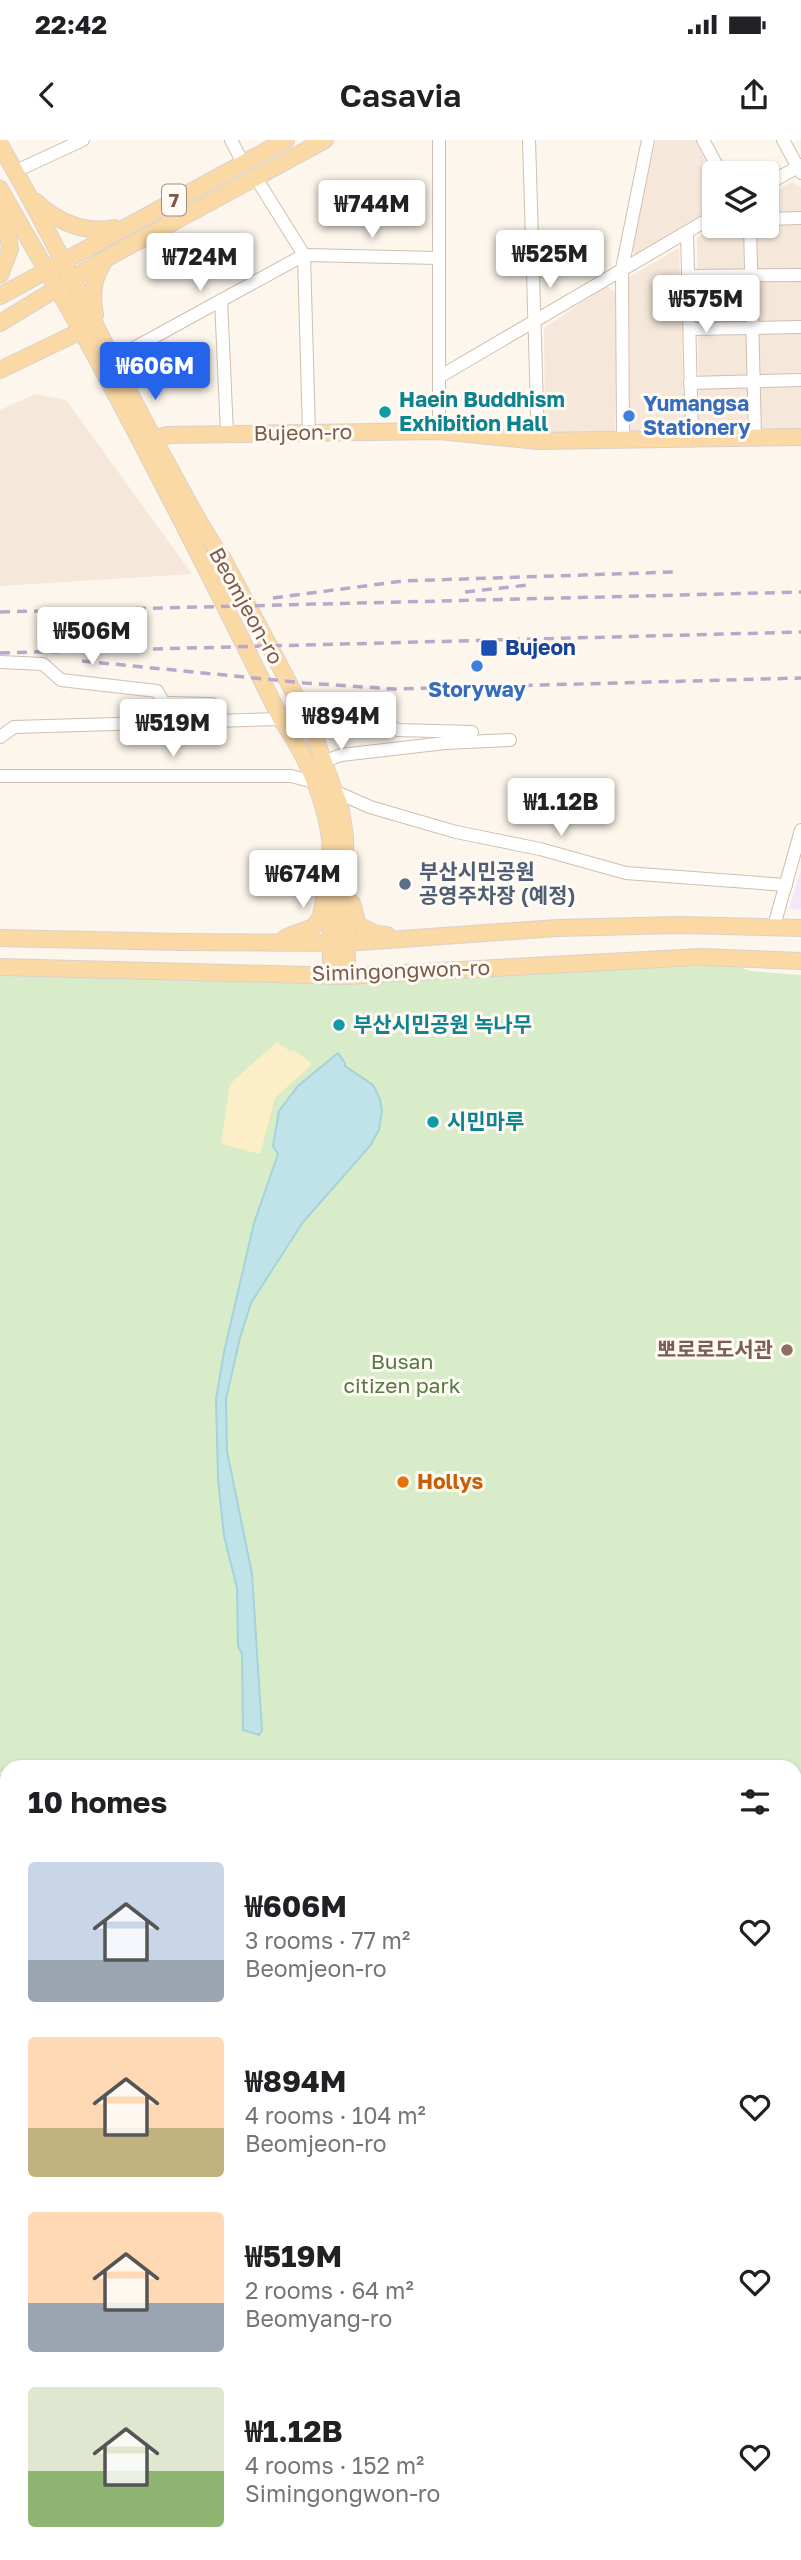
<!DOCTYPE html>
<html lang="en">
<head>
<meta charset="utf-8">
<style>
	:root { --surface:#fff; --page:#f2f2f2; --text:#202124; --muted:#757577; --accent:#2563eb }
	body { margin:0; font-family:"Golos Text","Noto Sans KR",sans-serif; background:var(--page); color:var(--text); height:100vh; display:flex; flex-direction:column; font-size:26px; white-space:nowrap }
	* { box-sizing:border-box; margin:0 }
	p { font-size:23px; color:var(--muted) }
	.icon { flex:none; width:38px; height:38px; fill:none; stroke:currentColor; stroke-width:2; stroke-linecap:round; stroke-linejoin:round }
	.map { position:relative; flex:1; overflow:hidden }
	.side { position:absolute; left:0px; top:1620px; width:802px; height:800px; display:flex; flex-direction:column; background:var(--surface); border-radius:21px 21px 0 0; box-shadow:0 2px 5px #0004 }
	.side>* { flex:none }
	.buttons { position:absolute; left:702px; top:21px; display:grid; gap:14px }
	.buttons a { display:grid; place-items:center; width:77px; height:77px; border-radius:7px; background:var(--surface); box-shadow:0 2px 5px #0004; font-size:35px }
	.price { position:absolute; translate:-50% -60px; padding:0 16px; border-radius:7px; background:#fff; color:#222; font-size:23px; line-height:46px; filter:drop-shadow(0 2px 4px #0008) }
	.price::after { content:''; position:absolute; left:50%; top:42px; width:21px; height:16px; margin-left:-10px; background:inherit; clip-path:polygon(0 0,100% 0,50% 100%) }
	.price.active { background:var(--accent); color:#fff }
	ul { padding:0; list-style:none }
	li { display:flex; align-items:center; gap:21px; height:175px; padding:0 28px }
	li span { display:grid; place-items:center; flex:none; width:196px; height:140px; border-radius:7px; color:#555 }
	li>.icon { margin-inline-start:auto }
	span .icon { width:84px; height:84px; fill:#fffc; stroke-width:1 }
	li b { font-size:30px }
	h2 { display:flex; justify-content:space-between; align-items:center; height:84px; padding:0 28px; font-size:30px }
	.status { display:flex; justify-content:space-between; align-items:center; height:49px; padding:0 35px; background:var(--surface); direction:ltr }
	.status svg { height:19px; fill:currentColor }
	header { display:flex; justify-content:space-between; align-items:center; height:91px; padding:0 28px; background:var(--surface); font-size:32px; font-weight:600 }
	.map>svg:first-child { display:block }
</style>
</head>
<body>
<div class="status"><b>22:42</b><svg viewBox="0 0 49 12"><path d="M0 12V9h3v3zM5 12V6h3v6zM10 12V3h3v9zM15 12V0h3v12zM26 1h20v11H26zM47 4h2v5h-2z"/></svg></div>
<header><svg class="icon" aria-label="back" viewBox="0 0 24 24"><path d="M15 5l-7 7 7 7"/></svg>Casavia<svg class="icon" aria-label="share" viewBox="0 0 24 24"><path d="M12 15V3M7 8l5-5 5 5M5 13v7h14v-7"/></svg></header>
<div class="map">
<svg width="801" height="2420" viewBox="0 0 801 2420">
	<rect width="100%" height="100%" fill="#fdf6ec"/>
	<!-- residential -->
	<g fill="#f5e8da">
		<path d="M 656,0 L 695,0 L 714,35 L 714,70 L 635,115 L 631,107 Z"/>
		<path d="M 792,42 L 801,48 L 801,292 L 699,293 L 697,98 L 718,86 L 766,86 L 767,57 Z"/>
		<path d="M 679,108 L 685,292 L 630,291 L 629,137 Z"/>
		<path d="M 607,146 L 617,154 L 615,293 L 545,294 L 544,188 Z"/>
		<path d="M 35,254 L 66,260 L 192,434 L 0,446 L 0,270 Z"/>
		<path d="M 326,2413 L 661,2413 L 686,2420 L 323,2420 Z"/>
	</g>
	<!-- education -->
	<g fill="#f3e8fa">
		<path d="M 801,730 L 801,770 L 789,769 Z"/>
		<path d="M 794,2101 L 801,2101 L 801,2308 L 795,2309 Z"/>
	</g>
	<!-- green -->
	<g fill="#d8ecc9">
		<path d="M 732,825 L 751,831 L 801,835 L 801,1771 L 794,1770 L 794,1628 L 207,1628 L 27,1625 L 7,1628 L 7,1631 L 0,1633 L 0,832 L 304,843 Z"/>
		<path d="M 794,2130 L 801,2130 L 801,2215 L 795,2215 Z"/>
		<path d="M 0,2267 L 7,2286 L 7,2382 L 0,2386 Z"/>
	</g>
	<!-- sand -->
	<path fill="#fcefc7" d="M 277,902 L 291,912 L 294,910 L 312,924 L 275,958 L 260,1014 L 221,1004 L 230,944 Z"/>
	<!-- water -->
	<path fill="#bfe3e8" stroke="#a5d3da" stroke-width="2" d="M 338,913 L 345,923 L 345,926 L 373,945 L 380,959 L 382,971 L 379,990 L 370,1006 L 303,1082 L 251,1163 L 240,1198 L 226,1259 L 227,1311 L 252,1434 L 262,1591 L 259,1595 L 243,1590 L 242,1514 L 238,1506 L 237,1448 L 224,1396 L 218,1338 L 216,1259 L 224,1212 L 254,1083 L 278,1014 L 273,1006 L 279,971 L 298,946 Z"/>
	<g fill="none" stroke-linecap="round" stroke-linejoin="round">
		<defs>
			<g id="minor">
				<path d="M 231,0 L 243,23"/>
				<path d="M 529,0 L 538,301"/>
				<path d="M 703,0 L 721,33"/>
				<path d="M 783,0 L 801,33"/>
				<path d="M 16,31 L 83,0"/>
				<path d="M 256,38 L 304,115"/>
				<path d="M 766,45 L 801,25"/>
				<path d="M 766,79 L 801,78"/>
				<path d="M 750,86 L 755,298"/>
				<path d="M 687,92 L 692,299"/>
				<path d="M 304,115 L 309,293"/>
				<path d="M 689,136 L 801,135"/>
				<path d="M 221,160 L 227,294"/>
				<path d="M 690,189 L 801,187"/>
				<path d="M 112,220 L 304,115 L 439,118"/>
				<path d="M 439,237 L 714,76"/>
				<path d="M 690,243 L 801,240"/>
				<path d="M 439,291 L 439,0"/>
				<path d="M 623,300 L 622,129 L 648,0"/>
				<path d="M 0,522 L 43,524 L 61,540 L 157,551 L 164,563"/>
				<path d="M 309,581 L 377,580 L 398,590 L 472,592"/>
				<path d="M 164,583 L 164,563 L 212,564 L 221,581"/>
				<path d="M 0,597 L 14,587 L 281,579"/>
				<path d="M 325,621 L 341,615 L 445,603 L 510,600"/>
				<path d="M 0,636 L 291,636 L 314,642 L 370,667 L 456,692 L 540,709 L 626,733 L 786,745"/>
				<path d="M 774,786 L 801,690"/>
				<path d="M 0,1771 L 7,1769"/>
				<path d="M 0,1837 L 7,1839"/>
				<path d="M 794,2092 L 801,2092"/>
				<path d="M 178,2413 L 199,2420"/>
				<path d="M 706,2413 L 801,2417"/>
				<path d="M 236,2420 L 246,2417 L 257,2420"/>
			</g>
			<g id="major">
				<path d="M 0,5 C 61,109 110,221 169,327 C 186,358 202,390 223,419 L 309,581 L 341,670 L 345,697 L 347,836"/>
				<path d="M 0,49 C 30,103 63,156 92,210 C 158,332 220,455 281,579 C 304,611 326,660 330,699 C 334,744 330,791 331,836"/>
				<path d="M 36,62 C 57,82 86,94 114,88"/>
				<path d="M 0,135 L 10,109 L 3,63"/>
				<path d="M 0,156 L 286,0"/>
				<path d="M 95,175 C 91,153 93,138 105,120"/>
				<path d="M 0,183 L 105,119 L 325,0"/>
				<path d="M 0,230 L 81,191"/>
				<path d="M 144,303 L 167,295 L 439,291 L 538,301 L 801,297"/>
				<path d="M 352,763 L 358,785 L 376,794 L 387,795"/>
				<path d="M 0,798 L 180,802 L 346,803 L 557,788 L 679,785 L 801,788"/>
				<path d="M 285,798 C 309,786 320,795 324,759"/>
				<path d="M 0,827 L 347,836 L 701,817 L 801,821"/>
				<path d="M 0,1644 L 7,1642"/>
				<path d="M 0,1670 L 7,1669"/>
				<path d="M 794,1788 L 801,1790"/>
				<path d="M 794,1806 L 801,1808"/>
				<path d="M 794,1818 L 801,1819"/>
				<path d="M 275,2413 L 278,2420"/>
				<path d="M 296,2420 L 300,2413"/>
			</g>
		</defs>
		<!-- minor casing -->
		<use href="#minor" stroke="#d1beb0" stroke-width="14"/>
		<!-- major casing -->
		<use href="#major" stroke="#dad1cd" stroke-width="18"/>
		<!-- minor -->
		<use href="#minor" stroke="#fff" stroke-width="12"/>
		<!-- major -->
		<use href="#major" stroke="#fbd9a5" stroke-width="16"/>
		<!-- rail -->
		<g stroke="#b9a8c9" stroke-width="3.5" stroke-dasharray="10 7" stroke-linecap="butt">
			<path d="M 465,452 L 528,445"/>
			<path d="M 273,458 L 403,441 L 673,432"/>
			<path d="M 0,472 L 801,452"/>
			<path d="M 0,513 L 801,492"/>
			<path d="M 82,521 L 305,543 L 394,549 L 801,538"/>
		</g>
	</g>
	<!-- markers -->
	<g fill="#0f9aa8" stroke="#fffaf3" stroke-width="2.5">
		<circle cx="385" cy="272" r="7"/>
		<circle cx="339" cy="885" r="7"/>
		<circle cx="433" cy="982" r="7"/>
	</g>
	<g fill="#3f7fe0" stroke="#fffaf3" stroke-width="2.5">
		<circle cx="629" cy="276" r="7"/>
		<circle cx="477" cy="526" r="7"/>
	</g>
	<rect fill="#1a4fb4" stroke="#fffaf3" stroke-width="2.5" x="480" y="499" width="18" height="18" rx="3.5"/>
	<circle fill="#5c6f8a" stroke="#fffaf3" stroke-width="2.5" cx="405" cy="744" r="7"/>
	<circle fill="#8d6e63" stroke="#fffaf3" stroke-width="2.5" cx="787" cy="1210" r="7"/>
	<circle fill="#e8710a" stroke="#fffaf3" stroke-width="2.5" cx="403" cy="1342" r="7"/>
	<g text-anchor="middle" stroke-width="6" stroke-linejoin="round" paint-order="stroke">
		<!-- shield labels -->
		<rect fill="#fffaf3" stroke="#a28b7f" stroke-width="2" x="162" y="44.5" width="24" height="31" rx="5"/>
		<g font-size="19" font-weight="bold" fill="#7a5c4d">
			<text x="174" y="67">7</text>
		</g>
		<!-- culture labels -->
		<g font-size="21" font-weight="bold" fill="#0d838f" stroke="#fffaf3" text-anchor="start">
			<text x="399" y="267">Haein Buddhism<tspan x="399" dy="24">Exhibition Hall</tspan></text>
			<text x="353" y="892">부산시민공원 녹나무</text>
			<text x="447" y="989">시민마루</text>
		</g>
		<!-- shop labels -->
		<g font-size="21" font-weight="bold" fill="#366cbe" stroke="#fffaf3" text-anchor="start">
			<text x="643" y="271">Yumangsa<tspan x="643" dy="24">Stationery</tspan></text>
			<text x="477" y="557" text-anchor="middle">Storyway</text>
		</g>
		<!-- street labels -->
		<g font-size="21" fill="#7a5c4d" stroke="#fffaf3">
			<text transform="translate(303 293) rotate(-1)" y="7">Bujeon-ro</text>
			<text transform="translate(246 466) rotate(61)" y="7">Beomjeon-ro</text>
			<text transform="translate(401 831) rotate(-2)" y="7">Simingongwon-ro</text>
		</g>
		<!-- transit labels -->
		<g font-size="21" font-weight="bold" fill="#164399" stroke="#fffaf3" text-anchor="start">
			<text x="505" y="515">Bujeon</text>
		</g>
		<!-- service labels -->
		<g font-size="21" font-weight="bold" fill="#4e5e75" stroke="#fffaf3" text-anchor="start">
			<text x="419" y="739">부산시민공원<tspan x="419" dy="24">공영주차장 (예정)</tspan></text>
		</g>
		<!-- education labels -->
		<g font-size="21" font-weight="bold" fill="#785e54" stroke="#fffaf3" text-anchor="end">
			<text x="773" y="1217">뽀로로도서관</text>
		</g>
		<!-- park labels -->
		<g font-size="21" fill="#537a41" stroke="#fffaf3">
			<text x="402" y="1229">Busan<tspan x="402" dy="24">citizen park</tspan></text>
		</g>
		<!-- food labels -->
		<g font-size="21" font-weight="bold" fill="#c56008" stroke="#fffaf3" text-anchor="start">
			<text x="417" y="1349">Hollys</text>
		</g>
	</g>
</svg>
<div class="buttons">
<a><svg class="icon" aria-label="layers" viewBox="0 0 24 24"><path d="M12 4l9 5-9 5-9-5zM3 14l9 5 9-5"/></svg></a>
</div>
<b class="price" style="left:372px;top:100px">₩744M</b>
<b class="price" style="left:550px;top:150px">₩525M</b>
<b class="price" style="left:200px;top:153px">₩724M</b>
<b class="price" style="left:706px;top:195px">₩575M</b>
<b class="price active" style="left:155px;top:262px">₩606M</b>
<b class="price" style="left:92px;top:527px">₩506M</b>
<b class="price" style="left:341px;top:612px">₩894M</b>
<b class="price" style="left:173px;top:619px">₩519M</b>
<b class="price" style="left:561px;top:698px">₩1.12B</b>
<b class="price" style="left:303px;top:770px">₩674M</b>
<section class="side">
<h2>10 homes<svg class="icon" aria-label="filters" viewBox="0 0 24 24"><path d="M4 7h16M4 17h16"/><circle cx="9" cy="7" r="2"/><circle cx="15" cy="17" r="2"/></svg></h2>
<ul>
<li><span style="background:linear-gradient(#c9d6e8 70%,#9aa5b1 0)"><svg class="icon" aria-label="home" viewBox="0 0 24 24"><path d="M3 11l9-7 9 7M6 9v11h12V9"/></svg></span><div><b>₩606M</b><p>3 rooms · 77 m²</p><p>Beomjeon-ro</p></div><svg class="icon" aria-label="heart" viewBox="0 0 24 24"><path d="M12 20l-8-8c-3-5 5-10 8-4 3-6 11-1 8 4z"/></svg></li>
<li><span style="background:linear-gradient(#ffd9b3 65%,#c2b280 0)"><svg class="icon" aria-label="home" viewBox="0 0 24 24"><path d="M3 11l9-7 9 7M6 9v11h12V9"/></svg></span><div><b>₩894M</b><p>4 rooms · 104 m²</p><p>Beomjeon-ro</p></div><svg class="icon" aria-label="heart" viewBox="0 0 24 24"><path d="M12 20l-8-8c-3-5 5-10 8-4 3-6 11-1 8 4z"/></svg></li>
<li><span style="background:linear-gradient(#ffd9b3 65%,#9aa5b1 0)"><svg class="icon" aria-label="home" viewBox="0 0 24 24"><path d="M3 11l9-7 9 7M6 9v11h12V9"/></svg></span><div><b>₩519M</b><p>2 rooms · 64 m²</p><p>Beomyang-ro</p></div><svg class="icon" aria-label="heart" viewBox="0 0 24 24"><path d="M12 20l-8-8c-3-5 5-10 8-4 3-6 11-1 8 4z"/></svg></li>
<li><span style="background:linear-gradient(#dfe7d0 60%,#8fb573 0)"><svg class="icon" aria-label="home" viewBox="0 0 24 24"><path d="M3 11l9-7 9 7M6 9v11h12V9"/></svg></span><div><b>₩1.12B</b><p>4 rooms · 152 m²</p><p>Simingongwon-ro</p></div><svg class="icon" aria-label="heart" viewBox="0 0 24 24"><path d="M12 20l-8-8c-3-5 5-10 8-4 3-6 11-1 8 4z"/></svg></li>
</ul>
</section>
</div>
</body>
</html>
